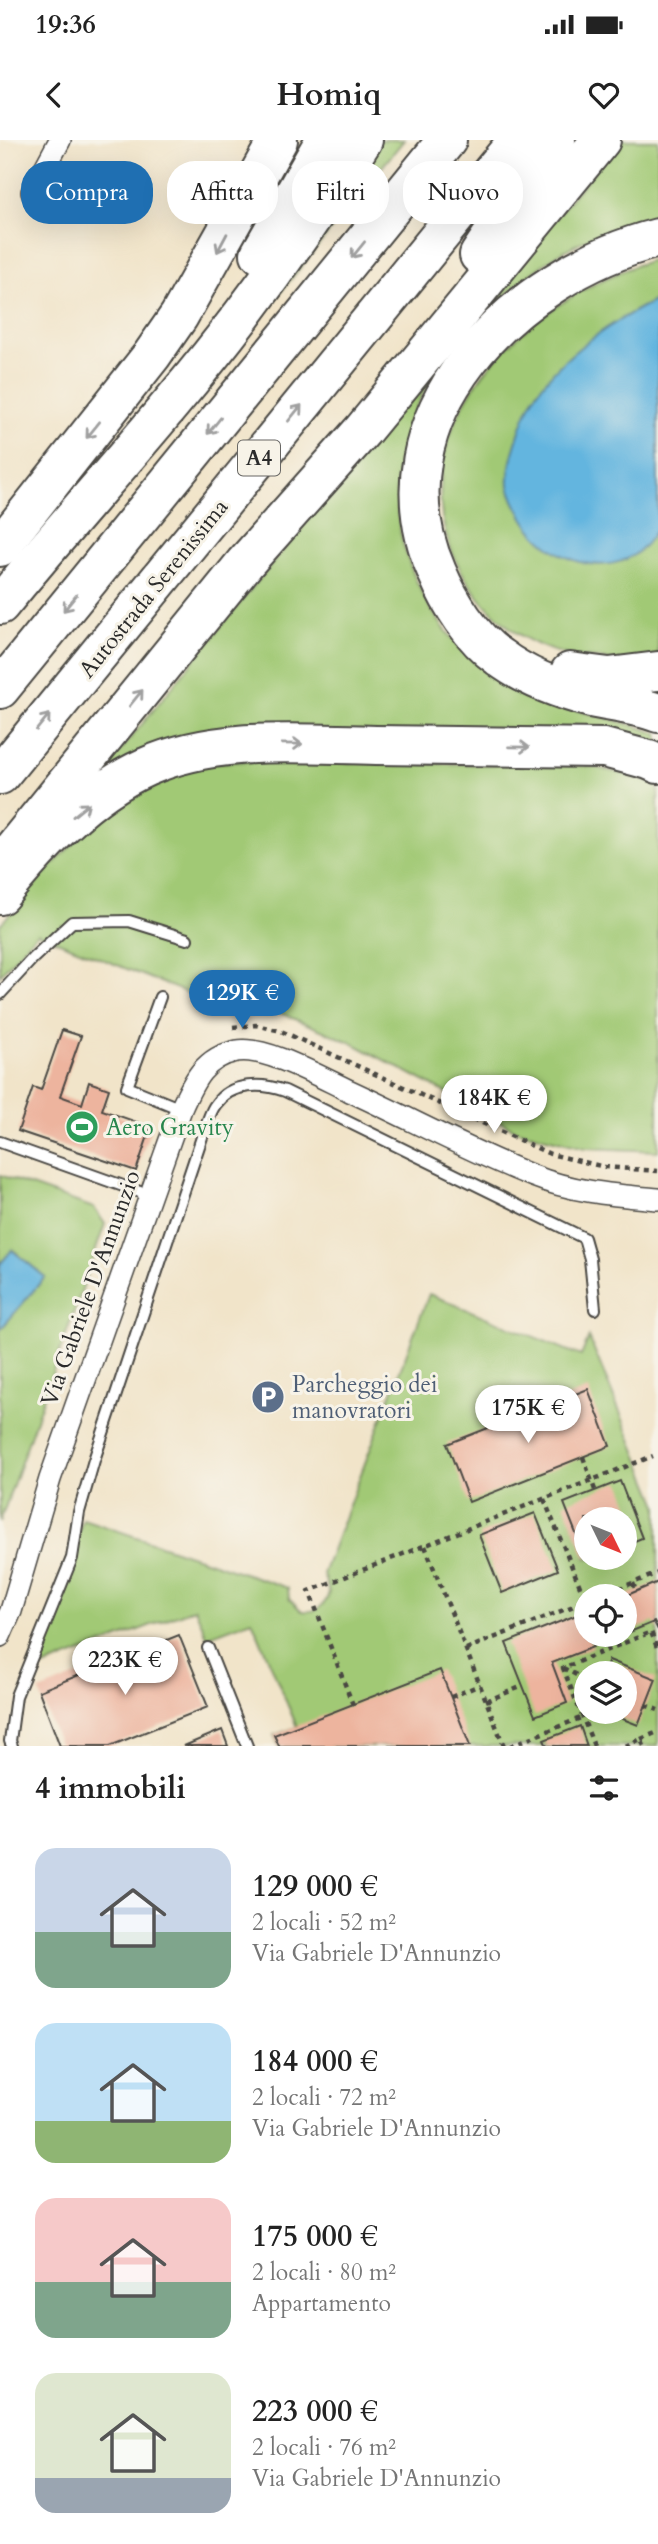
<!DOCTYPE html>
<html lang="it">
<head>
<meta charset="utf-8">
<style>
	:root { --surface:#fff; --page:#f2f2f2; --text:#222; --muted:#767676; --accent:#1f6fb2 }
	body { margin:0; font-family:Cardo,serif; background:var(--page); color:var(--text); height:100vh; display:flex; flex-direction:column; font-size:26px; white-space:nowrap }
	* { box-sizing:border-box; margin:0 }
	p { font-size:23px; color:var(--muted) }
	.icon { flex:none; width:38px; height:38px; fill:none; stroke:currentColor; stroke-width:2; stroke-linecap:round; stroke-linejoin:round }
	.map { position:relative; height:1606px; overflow:hidden }
	.drawer { display:flex; flex-direction:column; background:var(--surface); flex:1 }
	.drawer>* { flex:none }
	.banner { position:absolute; left:21px; top:21px; width:616px; height:63px; display:flex; gap:14px }
	.needle { width:46px; rotate:133deg }
	.fabs { position:absolute; left:574px; top:1367px; display:grid; gap:14px }
	.fabs a { display:grid; place-items:center; width:63px; height:63px; border-radius:50%; background:var(--surface); box-shadow:0 7px 28px #0002; font-size:35px }
	.price { position:absolute; translate:-50% -60px; padding:0 16px; border-radius:24px; background:#fff; color:#222; font-size:23px; line-height:46px; filter:drop-shadow(0 2px 4px #0008) }
	.price::after { content:''; position:absolute; left:50%; top:42px; width:21px; height:16px; margin-left:-10px; background:inherit; clip-path:polygon(0 0,100% 0,50% 100%) }
	.price.on { background:var(--accent); color:#fff }
	ul { padding:0; list-style:none }
	li { display:flex; align-items:center; gap:21px; height:175px; padding:0 35px }
	li span { display:grid; place-items:center; flex:none; width:196px; height:140px; border-radius:21px; color:#555 }
	li>.icon { margin-inline-start:auto }
	span .icon { width:84px; height:84px; fill:#fffc; stroke-width:1 }
	li b { font-size:30px }
	h2 { display:flex; justify-content:space-between; align-items:center; height:84px; padding:0 35px; font-size:30px }
	.tag { padding:0 24px; border-radius:28px; background:var(--surface); box-shadow:0 7px 28px #0002; font-size:24px; line-height:63px }
	.tag.on { background:var(--accent); color:#fff }
	.status { display:flex; justify-content:space-between; align-items:center; height:49px; padding:0 35px; background:var(--surface); direction:ltr }
	.status svg { height:19px; fill:currentColor }
	header { display:flex; justify-content:space-between; align-items:center; height:91px; padding:0 35px; background:var(--surface); font-size:32px; font-weight:700 }
	.map>svg:first-child { display:block }
</style>
</head>
<body>
<div class="status"><b>19:36</b><svg viewBox="0 0 49 12"><path d="M0 12V9h3v3zM5 12V6h3v6zM10 12V3h3v9zM15 12V0h3v12zM26 1h20v11H26zM47 4h2v5h-2z"/></svg></div>
<header><svg class="icon" aria-label="back" viewBox="0 0 24 24"><path d="M15 5l-7 7 7 7"/></svg>Homiq<svg class="icon" aria-label="heart" viewBox="0 0 24 24"><path d="M12 20l-8-8c-3-5 5-10 8-4 3-6 11-1 8 4z"/></svg></header>
<div class="map">
<svg width="658" height="1606" viewBox="0 0 658 1606">
	<rect width="100%" height="100%" fill="#f7f3e8"/>
	<filter id="ink" filterUnits="userSpaceOnUse"><feTurbulence type="fractalNoise" baseFrequency=".0143" numOctaves="2"/><feDisplacementMap in="SourceGraphic" scale="14" xChannelSelector="R" yChannelSelector="G"/><feConvolveMatrix kernelMatrix="1 2 1 2 8 2 1 2 1" color-interpolation-filters="sRGB"/></filter>
	<filter id="wash" filterUnits="userSpaceOnUse"><feTurbulence type="fractalNoise" baseFrequency=".00686" numOctaves="4" result="noise"/><feDisplacementMap in="SourceGraphic" scale="28" xChannelSelector="R" yChannelSelector="G"/><feGaussianBlur stdDeviation="1.57" result="paint"/><feColorMatrix in="noise" values="0 0 0 0 0 0 0 0 0 0 0 0 0 0 0 0 0 1.4 0 .05"/><feComposite in="paint" operator="in"/></filter>
	<g filter="url(#wash)">
		<rect width="100%" height="100%" fill="#f1e4c9"/>
		<!-- green -->
		<g fill="#a1c975" stroke="#667a50" stroke-width="2" fill-rule="evenodd">
			<path d="M 379,0 L 404,0 L 261,176 Z"/>
			<path d="M 620,0 L 658,0 L 658,75 C 629,84 600,92 573,106 C 548,119 526,137 504,156 C 431,218 376,307 404,407 C 417,451 441,492 476,522 C 483,528 492,532 499,536 C 511,543 523,552 536,557 C 575,573 619,578 658,594 L 658,612 L 608,598 L 113,632 L 108,626 L 467,183 Z"/>
			<path d="M 658,118 L 658,159 C 610,182 572,213 537,252 L 651,398 L 658,387 L 658,559 C 647,550 619,524 608,520 C 596,516 582,519 571,516 C 546,510 520,498 501,480 C 471,454 448,416 442,376 C 425,249 548,151 658,118 Z"/>
			<path d="M 270,621 L 586,626 L 626,634 L 658,644 L 658,1011 L 585,1008 L 516,990 L 350,902 L 220,848 L 192,855 L 37,793 L 0,835 L 0,785 C 59,717 109,652 200,626 C 221,620 248,622 270,621 Z"/>
			<path d="M 0,1035 L 94,1068 L 105,1084 L 0,1382 L 0,1190 L 45,1137 L 13,1110 L 0,1124 Z"/>
			<path d="M 429,1154 L 581,1216 L 589,1197 L 658,1365 L 658,1606 L 279,1606 L 274,1595 L 297,1587 L 252,1480 L 207,1497 L 195,1468 L 31,1532 L 83,1379 L 288,1448 L 289,1459 L 302,1471 C 316,1473 326,1466 329,1452 L 323,1434 ZM 586,1379 L 625,1379 L 625,1418 L 586,1418 ZM 586,1456 L 625,1456 L 625,1494 L 586,1494 ZM 586,1533 L 625,1533 L 625,1572 L 586,1572 Z"/>
		</g>
		<!-- water -->
		<g fill="#64b5df" stroke="#487085" stroke-width="2">
			<path d="M 658,159 L 658,387 C 652,397 644,408 634,415 C 596,439 545,415 524,379 C 518,369 511,357 509,345 C 508,332 512,315 516,303 C 521,286 527,269 536,254 C 563,213 615,180 658,159 Z"/>
			<path d="M 12,1110 L 45,1137 L 0,1190 L 0,1124 Z"/>
		</g>
		<g id="blocks">
			<!-- building -->
			<g fill="#edb49e">
				<path d="M 62,890 L 81,896 L 60,956 L 82,964 L 89,942 L 109,949 L 102,970 L 151,987 L 136,1031 L 18,991 L 33,947 L 41,950 Z"/>
				<path d="M 588,1249 L 610,1306 L 469,1362 L 447,1304 Z"/>
				<path d="M 620,1341 L 642,1398 L 625,1405 L 625,1379 L 586,1379 L 586,1419 L 564,1363 Z"/>
				<path d="M 535,1373 L 558,1430 L 502,1453 L 479,1395 Z"/>
				<path d="M 658,1442 L 658,1490 L 654,1482 L 625,1494 L 625,1456 Z"/>
				<path d="M 579,1474 L 593,1507 L 552,1523 L 567,1563 L 535,1576 L 506,1503 Z"/>
				<path d="M 179,1495 L 208,1567 L 110,1606 L 60,1606 L 39,1551 Z"/>
				<path d="M 609,1520 L 656,1539 L 638,1585 L 605,1572 L 625,1572 L 625,1533 L 604,1533 Z"/>
				<path d="M 440,1530 L 470,1606 L 279,1606 L 274,1595 Z"/>
				<path d="M 580,1586 L 587,1606 L 547,1606 L 544,1600 Z"/>
				<path d="M 222,1590 L 228,1606 L 184,1606 Z"/>
			</g>
		</g>
	</g>
	<g filter="url(#ink)">
		<use href="#blocks" fill-opacity="0" stroke="#494743" stroke-width="2"/>
		<g fill="none" stroke-linecap="round" stroke-linejoin="round">
			<defs>
				<g id="service">
					<path d="M 0,854 L 33,818 L 72,782 L 129,781 L 187,799"/>
					<path d="M 160,857 L 127,947 L 181,969"/>
					<path d="M 0,1002 L 151,1056"/>
					<path d="M 208,1508 L 247,1606"/>
					<path d="M 12,1606 L 10,1601 L 16,1556 L 72,1418 L 79,1372 L 94,1320 L 206,985 C 209,978 211,970 216,964 C 231,942 263,943 285,951 L 584,1098 L 590,1119 L 595,1169"/>
				</g>
				<g id="minor">
					<path d="M 32,52 L 60,0"/>
					<path d="M 0,1496 L 11,1471 L 50,1339 L 181,969 C 193,942 204,917 237,911 C 266,906 322,938 350,951 C 411,979 471,1012 533,1036 C 573,1052 615,1055 658,1059"/>
				</g>
				<g id="motorway">
					<path d="M 658,98 C 516,134 368,276 437,432 C 450,463 472,498 499,517 C 524,536 560,550 591,558 C 613,563 637,565 658,573"/>
					<path d="M 260,114 L 325,0"/>
					<path d="M 479,115 L 556,0"/>
					<path d="M 0,407 L 152,215 L 179,176 L 278,0"/>
					<path d="M 0,465 C 80,367 166,275 242,175 C 285,118 325,60 363,0"/>
					<path d="M 570,532 L 609,537 L 658,531"/>
					<path d="M 0,549 L 447,0"/>
					<path d="M 0,635 L 518,0"/>
					<path d="M 0,725 L 245,423 L 363,290 L 601,0"/>
					<path d="M 0,755 C 41,705 86,654 146,627 C 218,595 299,604 376,605 C 452,606 528,607 604,608 L 649,620 L 658,624"/>
				</g>
			</defs>
			<!-- service casing -->
			<use href="#service" stroke="#494743" stroke-width="14"/>
			<!-- minor casing -->
			<use href="#minor" stroke="#494743" stroke-width="24"/>
			<!-- motorway casing -->
			<use href="#motorway" stroke="#494743" stroke-width="42"/>
			<!-- path -->
			<g stroke="#494743" stroke-width="4.5" stroke-dasharray="5 5" stroke-linecap="butt">
				<path d="M 233,887 L 256,885 L 281,891 L 550,1014 L 605,1027 L 658,1031"/>
				<path d="M 583,1317 L 595,1350"/>
				<path d="M 544,1359 L 586,1461"/>
				<path d="M 425,1406 L 504,1606"/>
				<path d="M 633,1443 L 636,1451"/>
				<path d="M 600,1456 L 658,1433"/>
				<path d="M 599,1494 L 606,1511"/>
				<path d="M 466,1509 L 586,1461"/>
				<path d="M 563,1528 L 586,1540"/>
				<path d="M 451,1557 L 480,1545"/>
				<path d="M 486,1561 L 523,1546"/>
				<path d="M 353,1565 L 309,1451 L 653,1316"/>
				<path d="M 645,1565 L 658,1570"/>
				<path d="M 641,1599 L 658,1592"/>
				<path d="M 510,1606 L 583,1577"/>
				<path d="M 594,1606 L 563,1528 L 651,1492 L 658,1510"/>
				<path d="M 625,1606 L 641,1599 L 644,1606"/>
			</g>
			<!-- service -->
			<use href="#service" stroke="#fff" stroke-width="10"/>
			<!-- minor -->
			<use href="#minor" stroke="#fff" stroke-width="21"/>
			<!-- motorway -->
			<use href="#motorway" stroke="#fff" stroke-width="38"/>
		</g>
		<!-- one-way arrows -->
		<defs><path id="oneway-shaft" d="M-6 0H5M1.5-3L5.5 0L1.5 3" fill="none" stroke-width="1.6" stroke-linecap="round" stroke-linejoin="round" transform="scale(1.75)"/></defs>
		<g stroke="#a0a0a0">
			<use href="#oneway-shaft" transform="translate(222 103) rotate(118)"/>
			<use href="#oneway-shaft" transform="translate(358 110) rotate(129)"/>
			<use href="#oneway-shaft" transform="translate(295 273) rotate(-51)"/>
			<use href="#oneway-shaft" transform="translate(214 286) rotate(129)"/>
			<use href="#oneway-shaft" transform="translate(93 290) rotate(129)"/>
			<use href="#oneway-shaft" transform="translate(70 463) rotate(129)"/>
			<use href="#oneway-shaft" transform="translate(136 558) rotate(-51)"/>
			<use href="#oneway-shaft" transform="translate(43 582) rotate(-51)"/>
			<use href="#oneway-shaft" transform="translate(292 604) rotate(1)"/>
			<use href="#oneway-shaft" transform="translate(519 607) rotate(1)"/>
			<use href="#oneway-shaft" transform="translate(81 670) rotate(-39)"/>
		</g>
	</g>
	<!-- icons -->
	<defs>
		<symbol id="stadium-disc" viewBox="-11 -11 22 22"><circle r="9.5" fill="#2e9e5b" stroke="#f7f3e8"/><path d="M0-5a6.5 5 0 1 0 0 10a6.5 5 0 1 0 0-10ZM-3.5-1.8h7v3.6h-7Z" fill="#fff"/></symbol>
		<symbol id="parking-disc" viewBox="-11 -11 22 22"><circle r="9.5" fill="#5c6f8a" stroke="#f7f3e8"/><path d="M-3.5-5.5H1a3.5 3.5 0 0 1 0 7H-1V5.5H-3.5ZM-1-3.4V-.6H.8a1.4 1.4 0 0 0 0-2.8Z" fill="#fff"/></symbol>
	</defs>
	<g fill-rule="evenodd">
		<use href="#stadium-disc" x="63" y="968" width="38" height="38"/>
		<use href="#parking-disc" x="249" y="1238" width="38" height="38"/>
	</g>
	<g text-anchor="middle" stroke-width="6" stroke-linejoin="round" paint-order="stroke">
		<!-- shield labels -->
		<rect fill="#f7f3e8" stroke="#686764" stroke-width="2" x="238" y="300.5" width="42" height="35" rx="5"/>
		<g font-size="21" font-weight="bold" fill="#2b2b2b">
			<text x="259" y="325">A4</text>
		</g>
		<!-- street labels -->
		<g font-size="23" fill="#2b2b2b" stroke="#f7f3e8">
			<text transform="translate(153 448) rotate(-51)" y="8">Autostrada Serenissima</text>
			<text transform="translate(90 1148) rotate(-70)" y="8">Via Gabriele D'Annunzio</text>
		</g>
		<!-- leisure labels -->
		<g font-size="23" fill="#27864d" stroke="#f7f3e8" text-anchor="start">
			<text x="106" y="995">Aero Gravity</text>
		</g>
		<!-- service labels -->
		<g font-size="23" fill="#4e5e75" stroke="#f7f3e8" text-anchor="start">
			<text x="292" y="1252">Parcheggio dei<tspan x="292" dy="26">manovratori</tspan></text>
		</g>
	</g>
</svg>
<div class="fabs">
<a><svg class="needle" viewBox="-14 -14 28 28"><path d="M0-13l5 13h-10z" fill="#e53935"/><path d="M0 13l5-13h-10z" fill="#767676"/></svg></a>
<a><svg class="icon" aria-label="locate" viewBox="0 0 24 24"><circle cx="12" cy="12" r="6"/><path d="M12 2v4M12 18v4M2 12h4M18 12h4"/></svg></a>
<a><svg class="icon" aria-label="layers" viewBox="0 0 24 24"><path d="M12 4l9 5-9 5-9-5zM3 14l9 5 9-5"/></svg></a>
</div>
<b class="price on" style="left:242px;top:890px">129K €</b>
<b class="price" style="left:494px;top:995px">184K €</b>
<b class="price" style="left:528px;top:1305px">175K €</b>
<b class="price" style="left:125px;top:1557px">223K €</b>
<div class="banner">
<a class="tag on">Compra</a>
<a class="tag">Affitta</a>
<a class="tag">Filtri</a>
<a class="tag">Nuovo</a>
</div>
</div>
<section class="drawer">
<h2>4 immobili<svg class="icon" aria-label="filters" viewBox="0 0 24 24"><path d="M4 7h16M4 17h16"/><circle cx="9" cy="7" r="2"/><circle cx="15" cy="17" r="2"/></svg></h2>
<ul>
<li><span style="background:linear-gradient(#c9d6e8 60%,#7fa58c 0)"><svg class="icon" aria-label="home" viewBox="0 0 24 24"><path d="M3 11l9-7 9 7M6 9v11h12V9"/></svg></span><div><b>129 000 €</b><p>2 locali · 52 m²</p><p>Via Gabriele D'Annunzio</p></div></li>
<li><span style="background:linear-gradient(#bfe0f5 70%,#8fb573 0)"><svg class="icon" aria-label="home" viewBox="0 0 24 24"><path d="M3 11l9-7 9 7M6 9v11h12V9"/></svg></span><div><b>184 000 €</b><p>2 locali · 72 m²</p><p>Via Gabriele D'Annunzio</p></div></li>
<li><span style="background:linear-gradient(#f6c9c9 60%,#7fa58c 0)"><svg class="icon" aria-label="home" viewBox="0 0 24 24"><path d="M3 11l9-7 9 7M6 9v11h12V9"/></svg></span><div><b>175 000 €</b><p>2 locali · 80 m²</p><p>Appartamento</p></div></li>
<li><span style="background:linear-gradient(#dfe7d0 75%,#9aa5b1 0)"><svg class="icon" aria-label="home" viewBox="0 0 24 24"><path d="M3 11l9-7 9 7M6 9v11h12V9"/></svg></span><div><b>223 000 €</b><p>2 locali · 76 m²</p><p>Via Gabriele D'Annunzio</p></div></li>
</ul>
</section>
</body>
</html>
